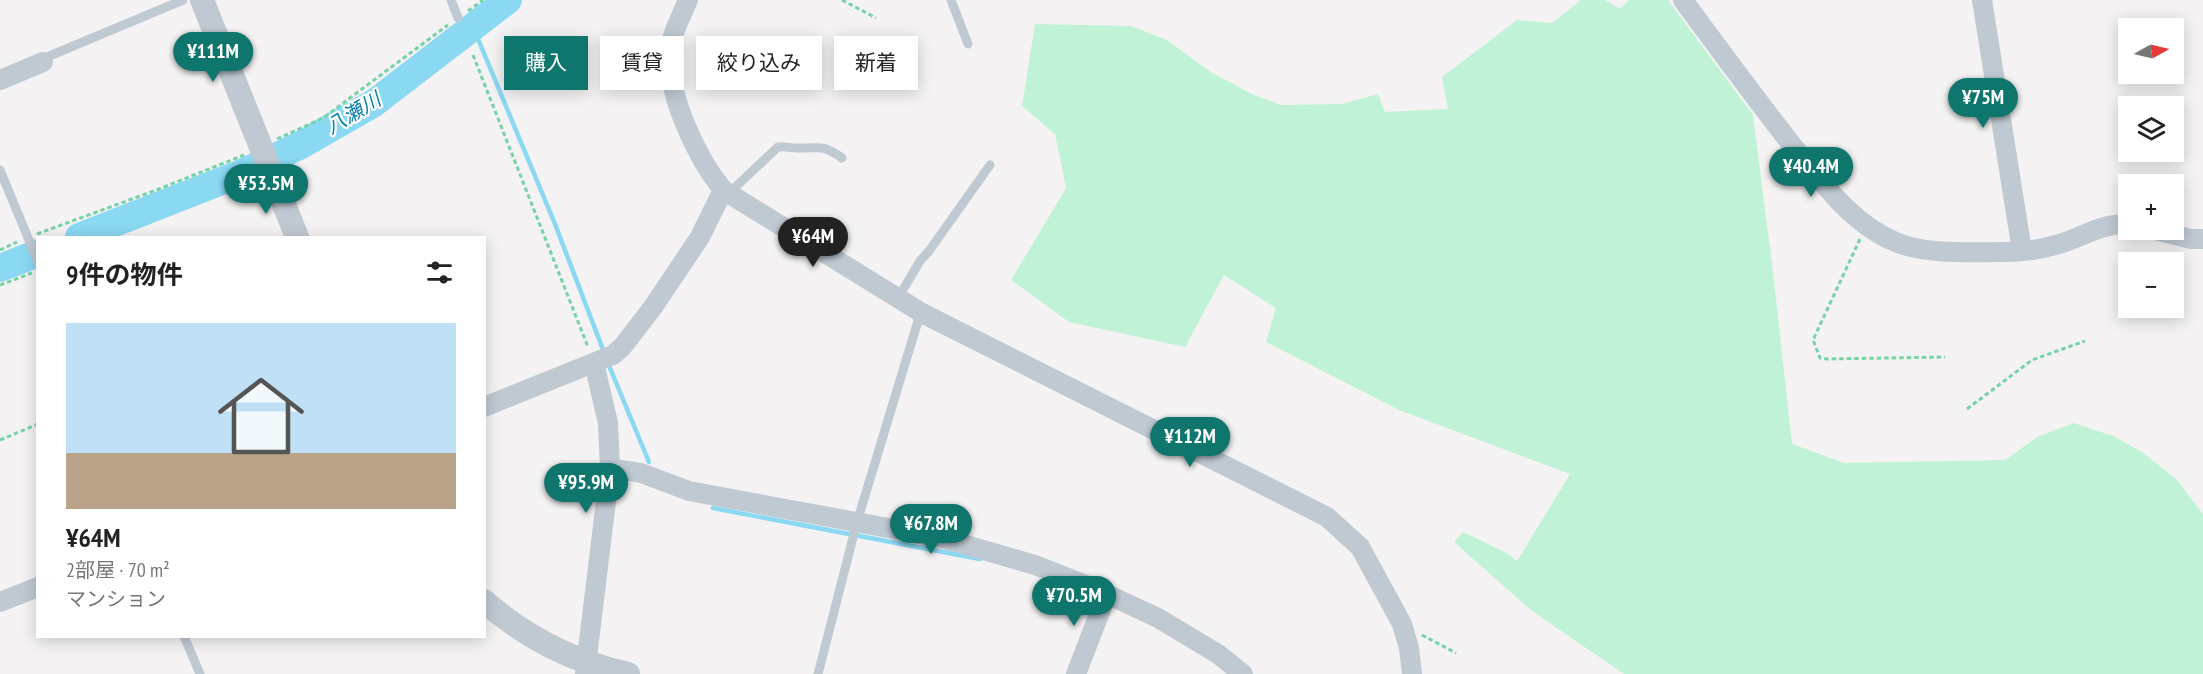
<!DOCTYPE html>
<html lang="ja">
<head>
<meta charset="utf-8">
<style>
	:root { --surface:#fff; --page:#f2f2f2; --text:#222; --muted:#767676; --line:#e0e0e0; --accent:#0f766e }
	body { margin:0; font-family:"PT Sans Narrow","Noto Sans JP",sans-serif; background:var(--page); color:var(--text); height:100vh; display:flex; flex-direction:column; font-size:22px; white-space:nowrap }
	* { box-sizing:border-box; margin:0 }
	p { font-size:20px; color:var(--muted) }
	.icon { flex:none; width:33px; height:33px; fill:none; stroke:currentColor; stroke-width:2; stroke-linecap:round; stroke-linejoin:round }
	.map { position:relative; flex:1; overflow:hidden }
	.sheet { position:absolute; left:36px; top:236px; width:450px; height:402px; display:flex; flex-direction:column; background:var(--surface); border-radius:0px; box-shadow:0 3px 15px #0003 }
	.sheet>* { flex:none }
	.banner { position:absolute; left:504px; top:36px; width:570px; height:54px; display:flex; gap:12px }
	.needle { width:39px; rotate:82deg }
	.tools { position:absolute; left:2118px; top:18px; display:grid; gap:12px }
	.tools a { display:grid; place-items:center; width:66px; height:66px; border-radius:0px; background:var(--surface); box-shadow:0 3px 15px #0003; font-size:30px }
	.price { position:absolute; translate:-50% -51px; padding:0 14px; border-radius:21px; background:var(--accent); color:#fff; font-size:20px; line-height:39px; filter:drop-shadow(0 2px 3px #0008) }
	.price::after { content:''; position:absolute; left:50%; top:36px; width:18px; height:14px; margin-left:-9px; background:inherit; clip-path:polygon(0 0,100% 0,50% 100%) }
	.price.selected { background:#222; color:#fff }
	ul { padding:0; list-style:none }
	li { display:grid; align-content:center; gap:12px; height:318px; padding:0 30px }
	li+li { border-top:2px solid var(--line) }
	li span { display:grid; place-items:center; height:186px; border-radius:0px; color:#555 }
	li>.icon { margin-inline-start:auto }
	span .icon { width:108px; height:108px; fill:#fffc; stroke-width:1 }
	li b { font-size:26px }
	h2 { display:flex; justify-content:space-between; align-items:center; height:72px; padding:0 30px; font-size:26px }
	.tag { padding:0 21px; border-radius:0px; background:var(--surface); box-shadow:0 3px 15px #0003; font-size:21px; line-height:54px }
	.tag.selected { background:var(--accent); color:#fff }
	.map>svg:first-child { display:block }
</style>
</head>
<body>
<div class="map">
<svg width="2203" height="674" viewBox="0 0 2203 674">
	<rect width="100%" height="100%" fill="#f4f2f2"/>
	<!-- green -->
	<path fill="#c0f3d5" d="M 1581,0 L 1605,0 L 1620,9 L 1629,0 L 1668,0 L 1753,115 L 1774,280 L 1792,444 L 1844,463 L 2005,460 L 2037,437 L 2074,423 L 2113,436 L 2142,452 L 2176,479 L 2203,514 L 2203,674 L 1624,674 L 1532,611 L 1454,542 L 1463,532 L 1507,553 L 1517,561 L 1570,474 L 1399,410 L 1266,342 L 1276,308 L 1224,275 L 1185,347 L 1069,322 L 1011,280 L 1066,188 L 1055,134 L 1022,106 L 1035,24 L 1131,26 L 1167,40 L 1212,73 L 1252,94 L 1281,105 L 1342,104 L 1378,94 L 1385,112 L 1448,109 L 1442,77 L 1517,20 L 1552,23 Z"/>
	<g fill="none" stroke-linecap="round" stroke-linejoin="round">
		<!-- stream -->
		<g stroke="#8ad8f2" stroke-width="4.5">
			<path d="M 473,27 L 555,224 L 602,347"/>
			<path d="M 610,368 L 649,462"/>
			<path d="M 713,508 L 980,559"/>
		</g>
		<!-- river -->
		<g stroke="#8ad8f2" stroke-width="28">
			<path d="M 79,237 L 242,173 L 299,146 L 374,103 L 508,0"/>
			<path d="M 0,268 L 38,253"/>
		</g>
		<!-- path -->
		<g stroke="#75d3a8" stroke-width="3" stroke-dasharray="4.5 3" stroke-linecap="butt">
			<path d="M 842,0 L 876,18"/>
			<path d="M 468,11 L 483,0"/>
			<path d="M 473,55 L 588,347"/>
			<path d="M 277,139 L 323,118 L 448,25"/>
			<path d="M 37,234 L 159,189 L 244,155"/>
			<path d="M 1860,239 L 1813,340 L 1820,358 L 1827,359 L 1945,357"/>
			<path d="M 0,250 L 17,242"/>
			<path d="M 0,285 L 32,273"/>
			<path d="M 1967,409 L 2032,360 L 2085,341"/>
			<path d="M 0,440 L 38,424"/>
			<path d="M 1422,635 L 1456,653"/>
		</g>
		<!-- service -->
		<g stroke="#bfc9d2" stroke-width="9">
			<path d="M 451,0 L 458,18"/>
			<path d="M 951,0 L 968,44"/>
			<path d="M 43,62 L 47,57 L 183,0"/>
			<path d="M 0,170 L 38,262"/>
			<path d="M 729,193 L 778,147 C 785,146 790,148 797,148 C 821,149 821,143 842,158"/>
			<path d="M 898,298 L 920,261 L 929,251 L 990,165"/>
			<path d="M 184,636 L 200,674"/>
			<path d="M 818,674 L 857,522 L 918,321 L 922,313"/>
		</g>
		<!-- minor -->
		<g stroke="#bfc9d2" stroke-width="20">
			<path d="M 1683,0 C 1719,49 1755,98 1792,145 C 1822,182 1852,225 1898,243 C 1930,255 1971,252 2006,252 C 2023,252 2042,249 2059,244 C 2083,237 2102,223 2128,224"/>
			<path d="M 1982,0 L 2022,251"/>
			<path d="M 0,80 L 43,62"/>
			<path d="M 723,190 L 922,313 L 1327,517 L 1360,547 L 1402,624 L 1409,648 L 1412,674"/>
			<path d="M 2155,230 L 2191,239 L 2203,239"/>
			<path d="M 484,407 L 613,355 L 623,346 L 653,307 L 700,237 L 723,190 C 697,158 667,95 670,53 C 671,34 681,17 688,0"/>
			<path d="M 610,468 L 641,473 L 689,491 L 942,538 L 1035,565 L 1096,589 L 1158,618 L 1218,654 L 1243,674"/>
			<path d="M 0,602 L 38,587"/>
			<path d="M 585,674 L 610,468 L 608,423 L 594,363"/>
			<path d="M 1076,674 L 1107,594"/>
		</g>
		<!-- tertiary -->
		<g stroke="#bfc9d2" stroke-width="24">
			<path d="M 202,0 L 297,237"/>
			<path d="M 484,601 C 525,637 575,662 628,674"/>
		</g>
	</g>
	<g text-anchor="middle" stroke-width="4.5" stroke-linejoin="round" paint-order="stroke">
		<!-- water labels -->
		<g font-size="20" font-style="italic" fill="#0580a8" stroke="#fff">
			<text transform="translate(353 113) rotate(-31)" y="7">八瀬川</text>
		</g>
	</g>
</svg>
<div class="tools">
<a><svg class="needle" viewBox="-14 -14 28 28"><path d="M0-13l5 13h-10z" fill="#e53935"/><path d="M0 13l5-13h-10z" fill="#767676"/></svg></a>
<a><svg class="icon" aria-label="layers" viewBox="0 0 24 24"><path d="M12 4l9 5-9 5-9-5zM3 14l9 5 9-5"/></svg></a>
<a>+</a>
<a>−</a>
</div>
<b class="price" style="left:213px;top:83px">¥111M</b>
<b class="price" style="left:1983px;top:129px">¥75M</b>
<b class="price" style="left:1811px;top:198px">¥40.4M</b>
<b class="price" style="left:266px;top:215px">¥53.5M</b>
<b class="price selected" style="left:813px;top:268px">¥64M</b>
<b class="price" style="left:1190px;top:468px">¥112M</b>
<b class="price" style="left:586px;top:514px">¥95.9M</b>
<b class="price" style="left:931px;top:555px">¥67.8M</b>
<b class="price" style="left:1074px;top:627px">¥70.5M</b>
<div class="banner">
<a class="tag selected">購入</a>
<a class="tag">賃貸</a>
<a class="tag">絞り込み</a>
<a class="tag">新着</a>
</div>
<section class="sheet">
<h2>9件の物件<svg class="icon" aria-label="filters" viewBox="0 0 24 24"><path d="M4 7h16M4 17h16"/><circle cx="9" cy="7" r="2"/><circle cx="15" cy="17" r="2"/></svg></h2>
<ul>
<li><span style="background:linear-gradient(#bfe0f5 70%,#b9a48a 0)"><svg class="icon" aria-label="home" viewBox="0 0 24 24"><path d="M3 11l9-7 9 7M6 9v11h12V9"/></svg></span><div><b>¥64M</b><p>2部屋 · 70 m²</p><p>マンション</p></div></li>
</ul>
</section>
</div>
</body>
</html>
